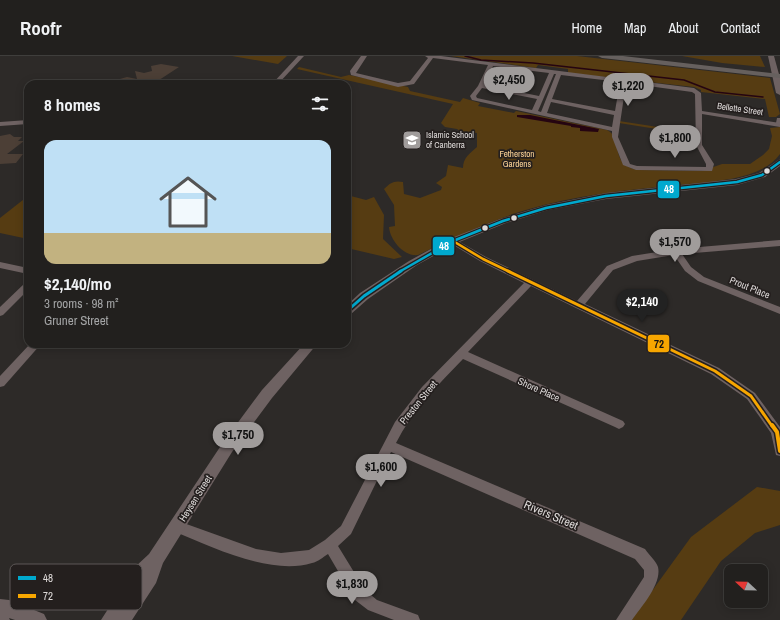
<!DOCTYPE html>
<html lang="en">
<head>
<meta charset="utf-8">
<style>
	:root { --surface:#22201e; --page:#2e2d2b; --text:#f1f3f6; --muted:#a2a3a4; --line:#3f3e3c; --accent:#a09c9b }
	body { margin:0; font-family:"Archivo Narrow",sans-serif; background:var(--page); color:var(--text); height:100vh; display:flex; flex-direction:column; font-size:15px; white-space:nowrap }
	* { box-sizing:border-box; margin:0 }
	p { font-size:13px; color:var(--muted) }
	.icon { flex:none; width:22px; height:22px; fill:none; stroke:currentColor; stroke-width:2; stroke-linecap:round; stroke-linejoin:round }
	.map { position:relative; flex:1; overflow:hidden }
	.drawer { position:absolute; left:24px; top:24px; width:327px; height:268px; display:flex; flex-direction:column; background:var(--surface); border-radius:12px; box-shadow:0 2px 10px #0003,0 0 0 1px var(--line) }
	.drawer>* { flex:none }
	.needle { width:26px; rotate:292deg }
	.buttons { position:absolute; left:724px; top:508px; display:grid; gap:8px }
	.buttons a { display:grid; place-items:center; width:44px; height:44px; border-radius:8px; background:var(--surface); box-shadow:0 2px 10px #0003,0 0 0 1px var(--line); font-size:20px }
	.price { position:absolute; translate:-50% -34px; padding:0 9px; border-radius:14px; background:var(--accent); color:#111; font-size:13px; line-height:26px; filter:drop-shadow(0 1px 2px #0008) }
	.price::after { content:''; position:absolute; left:50%; top:24px; width:12px; height:9px; margin-left:-6px; background:inherit; clip-path:polygon(0 0,100% 0,50% 100%) }
	.price.on { background:#222; color:#fff }
	ul { padding:0; list-style:none }
	li { display:grid; align-content:center; gap:8px; height:212px; padding:0 20px }
	li+li { border-top:1px solid var(--line) }
	li span { display:grid; place-items:center; height:124px; border-radius:12px; color:#555 }
	li>.icon { margin-inline-start:auto }
	span .icon { width:72px; height:72px; fill:#fffc; stroke-width:1 }
	li b { font-size:17px }
	h2 { display:flex; justify-content:space-between; align-items:center; height:48px; padding:0 20px; font-size:17px }
	header { display:flex; align-items:center; gap:24px; box-sizing:border-box; height:56px; padding:0 20px; background:var(--surface); border-bottom:1px solid var(--line) }
	header strong { font-size:19px }
	nav { display:flex; gap:22px; margin-inline-start:auto; font-size:14px }
	.map>svg:first-child { display:block }
</style>
</head>
<body>
<header>
<strong>Roofr</strong>
<nav><a>Home</a><a>Map</a><a>About</a><a>Contact</a></nav>
</header>
<div class="map">
<svg width="780" height="564" viewBox="0 0 780 564">
	<rect width="100%" height="100%" fill="#2d2a28"/>
	<!-- green -->
	<g fill="#563c12">
		<path d="M 232,0 L 287,0 L 278,8 Z"/>
		<path d="M 451,0 L 577,0 L 770,22 L 780,58 L 776,61 L 769,61 L 765,43 L 701,36 L 701,34 L 694,31 L 568,17 L 568,13 L 538,9 L 536,12 Z"/>
		<path d="M 682,0 L 760,0 L 765,11 L 722,7 Z"/>
		<path d="M 299,11 L 341,21 L 349,19 L 408,31 L 410,35 L 460,46 L 463,42 L 480,47 L 478,50 L 514,57 L 516,55 L 607,74 C 624,82 608,108 638,114 L 702,115 L 722,108 L 750,108 L 763,99 L 769,93 L 772,80 L 770,72 L 780,71 L 780,98 C 764,121 725,124 700,127 C 648,132 595,136 544,149 C 500,160 459,179 418,199 C 404,201 390,184 389,171 L 395,170 L 394,149 L 384,133 C 390,127 394,124 403,126 L 404,138 L 420,142 L 441,134 L 442,131 L 436,127 L 446,120 L 448,109 L 463,112 C 463,102 470,97 477,91 L 477,77 L 460,75 L 457,73 L 445,71 L 441,67 L 453,48 L 297,13 Z"/>
		<path d="M 619,65 L 697,77 L 688,78 L 619,67 Z"/>
		<path d="M 347,139 L 366,144 L 374,141 L 384,159 L 383,183 L 402,201 L 394,203 L 347,192 Z"/>
		<path d="M 28,140 L 28,183 L 0,177 L 0,162 Z"/>
		<path d="M 757,431 L 780,435 L 780,469 L 755,477 L 721,505 L 681,564 L 631,564 L 691,481 Z"/>
	</g>
	<!-- water -->
	<path fill="#250411" d="M 517,59 L 530,59 L 599,73 L 598,76 L 580,75 L 580,72 L 571,71 L 571,70 L 517,61 Z"/>
	<g fill="none" stroke-linecap="round" stroke-linejoin="round">
		<!-- stream -->
		<path stroke="#250411" stroke-width="1.5" d="M 465,0 L 481,4 L 533,7 L 684,24 L 715,36 L 763,41"/>
	</g>
	<!-- building -->
	<g fill="#4c3f36">
		<path d="M 161,8 L 179,11 L 153,28 L 109,28 L 109,26 L 127,21 L 137,23 L 135,15 L 144,17 L 152,15 L 151,10 Z"/>
		<path d="M 10,78 L 14,81 L 22,81 L 18,85 L 24,85 L 7,98 L 23,98 L 16,107 L 0,108 L 0,80 Z"/>
	</g>
	<g fill="none" stroke-linecap="round" stroke-linejoin="round">
		<!-- minor -->
		<g fill="#6e6262" fill-rule="evenodd">
			<path d="M 298,0 L 304,0 L 278,28 L 272,28 Z"/>
			<path d="M 361,0 L 367,0 L 356,17 L 398,27 L 410,25 L 428,2 L 425,0 L 441,0 L 694,32 L 701,37 L 702,55 L 780,67 L 780,71 L 702,58 L 702,89 L 714,108 L 712,115 L 636,114 L 623,109 L 612,81 L 612,75 L 472,44 L 470,40 L 478,30 L 488,9 L 433,2 L 414,28 L 398,31 L 351,19 L 350,15 ZM 493,10 L 549,17 L 539,40 L 485,29 ZM 554,18 L 556,18 L 541,56 L 538,55 ZM 561,19 L 620,26 L 615,55 L 552,43 ZM 626,27 L 692,36 L 695,38 L 696,89 L 706,108 L 706,111 L 637,110 L 630,108 L 618,81 ZM 482,32 L 537,43 L 532,54 L 477,42 L 476,40 ZM 551,46 L 614,59 L 612,71 L 547,57 Z"/>
			<path d="M 28,64 L 28,68 L 0,70 L 0,66 Z"/>
			<path d="M 453,182 L 486,201 L 577,245 L 607,210 L 632,200 L 676,193 L 780,184 L 780,190 L 682,198 L 691,211 L 704,221 L 780,251 L 780,258 L 698,225 L 685,215 L 674,199 L 637,205 L 613,214 L 585,248 L 719,312 L 755,337 L 780,371 L 780,400 L 776,399 L 771,377 L 747,343 L 711,318 L 531,230 L 468,296 L 623,365 L 625,368 L 623,371 L 619,373 L 615,371 L 463,303 C 438,329 412,355 396,387 L 645,493 C 649,499 656,505 658,511 C 662,528 641,551 632,564 L 616,564 L 644,521 L 644,514 L 635,503 L 391,396 L 351,478 L 338,490 L 365,534 L 377,544 L 418,559 L 420,564 L 394,564 L 368,554 L 355,544 L 328,498 C 323,501 318,506 312,507 C 271,520 212,491 173,475 L 172,471 L 173,467 L 178,465 L 256,493 L 281,497 L 309,494 L 325,484 L 341,470 L 395,366 L 422,331 L 524,227 L 480,205 L 450,187 L 449,185 L 450,183 Z"/>
			<path d="M 0,206 L 28,212 L 28,218 L 0,212 Z"/>
			<path d="M 28,226 L 28,234 L 3,259 L 0,260 L 0,251 L 25,227 Z"/>
			<path d="M 30,288 L 41,288 L 4,330 L 0,331 L 0,320 Z"/>
		</g>
		<!-- major -->
		<g fill="#6e6262" fill-rule="evenodd">
			<path d="M 768,0 L 774,0 L 780,22 L 780,39 L 776,37 Z"/>
			<path d="M 777,62 L 780,62 L 780,69 L 776,67 Z"/>
			<path d="M 780,103 L 780,110 L 765,121 L 737,129 L 606,143 L 548,154 L 506,167 L 457,187 L 417,209 L 368,243 L 351,258 L 347,259 L 347,249 L 360,237 L 409,205 L 449,183 L 500,163 L 546,149 L 606,137 L 736,123 L 759,117 Z"/>
			<path d="M 304,288 L 317,288 L 272,342 L 232,396 L 163,507 L 156,527 L 132,564 L 101,564 L 135,511 L 149,498 L 222,388 L 262,334 Z"/>
			<path d="M 0,543 L 9,544 L 44,558 L 47,564 L 15,564 L 9,562 L 10,564 L 0,564 Z"/>
		</g>
		<!-- highway -->
		<path fill="#66605e" fill-rule="evenodd" d="M 598,0 L 623,0 L 780,18 L 780,22 L 602,2 Z"/>
		<defs>
			<path id="bus-1-far1" d="M 399,216 L 453,185 L 503,165 L 546,152 L 606,140 L 737,126 L 762,119 L 780,106"/>
			<path id="bus-1" d="M 347,255 L 364,240 L 401,215"/>
			<path id="bus-2-far2" d="M 453,185 L 483,203 L 510,216"/>
			<path id="bus-2-far1" d="M 508,215 L 715,315 L 751,340 L 772,370"/>
			<path id="bus-2" d="M 772,369 L 777,376 L 780,395"/>
		</defs>
		<!-- bus-1-far1 casing -->
		<use href="#bus-1-far1" stroke="#241f1e" stroke-width="5"/>
		<!-- bus-1 casing -->
		<use href="#bus-1" stroke="#241f1e" stroke-width="6"/>
		<!-- bus-2-far2 casing -->
		<use href="#bus-2-far2" stroke="#241f1e" stroke-width="5"/>
		<!-- bus-2-far1 casing -->
		<use href="#bus-2-far1" stroke="#241f1e" stroke-width="6"/>
		<!-- bus-2 casing -->
		<use href="#bus-2" stroke="#241f1e" stroke-width="7"/>
		<!-- bus-1-far1 -->
		<use href="#bus-1-far1" stroke="#00a9ce" stroke-width="2.5"/>
		<!-- bus-1 -->
		<use href="#bus-1" stroke="#00a9ce" stroke-width="3"/>
		<!-- bus-2-far2 -->
		<use href="#bus-2-far2" stroke="#f7a600" stroke-width="2.5"/>
		<!-- bus-2-far1 -->
		<use href="#bus-2-far1" stroke="#f7a600" stroke-width="3"/>
		<!-- bus-2 -->
		<use href="#bus-2" stroke="#f7a600" stroke-width="4"/>
	</g>
	<!-- icons -->
	<defs>
		<symbol id="school-square" viewBox="-11 -11 22 22"><rect x="-9" y="-9" width="18" height="18" rx="4" fill="#a09c9b" stroke="#241f1e"/><path d="M0-5L7-2L0 1L-7-2ZM-4 1L0 2.5L4 1V4Q0 6-4 4Z" fill="#fff"/></symbol>
	</defs>
	<g fill-rule="evenodd">
		<use href="#school-square" x="401" y="73" width="22" height="22"/>
	</g>
	<!-- markers -->
	<g fill="#dedad9" stroke="#241f1e" stroke-width="1.5">
		<circle cx="767" cy="115" r="3.5"/>
		<circle cx="514" cy="162" r="3.5"/>
		<circle cx="485" cy="172" r="3.5"/>
	</g>
	<g text-anchor="middle" stroke-width="3.5" stroke-linejoin="round" paint-order="stroke">
		<!-- far-street labels -->
		<g font-size="9" fill="#dedad9" stroke="#241f1e">
			<text transform="translate(740 53) rotate(8)" y="3">Bellette Street</text>
		</g>
		<!-- far-poi labels -->
		<g font-size="9" fill="#dedad9" stroke="#241f1e" text-anchor="start">
			<text x="426" y="82">Islamic School<tspan x="426" dy="10">of Canberra</tspan></text>
		</g>
		<!-- far-park labels -->
		<g font-size="9" fill="#ffd598" stroke="#241f1e">
			<text x="517" y="101">Fetherston<tspan x="517" dy="10">Gardens</tspan></text>
		</g>
		<!-- street labels -->
		<g font-size="10" fill="#dedad9" stroke="#241f1e">
			<text transform="translate(750 231) rotate(22)" y="4">Prout Place</text>
			<text transform="translate(539 333) rotate(24)" y="4">Shore Place</text>
			<text transform="translate(418 346) rotate(-51)" y="4">Preston Street</text>
			<text transform="translate(195 442) rotate(-58)" y="4">Heysen Street</text>
		</g>
		<!-- near-street labels -->
		<g font-size="12" fill="#dedad9" stroke="#241f1e">
			<text transform="translate(551 459) rotate(23)" y="4">Rivers Street</text>
		</g>
	</g>
	<!-- legend -->
	<rect x="10" y="508" width="132" height="46" rx="6" fill="#241f1e" stroke="#5c5756" stroke-width="1"/>
	<rect x="18" y="520" width="18" height="4" fill="#00a9ce"/>
	<rect x="18" y="538" width="18" height="4" fill="#f7a600"/>
	<g font-size="11" fill="#dedad9">
		<text x="43" y="526">48</text>
		<text x="43" y="544">72</text>
	</g>
	<g stroke="#241f1e" stroke-width="1.5">
		<rect x="657" y="124" width="23" height="19" rx="4" fill="#00a9ce"/>
		<rect x="432" y="180" width="23" height="20" rx="4" fill="#00a9ce"/>
		<rect x="647" y="278" width="23" height="19" rx="4" fill="#f7a600"/>
	</g>
	<g font-size="11" text-anchor="middle" font-weight="bold" fill="#fff">
		<text x="669" y="137">48</text>
		<text x="444" y="194">48</text>
	</g>
	<g font-size="11" text-anchor="middle" font-weight="bold" fill="#111">
		<text x="659" y="292">72</text>
	</g>
</svg>
<div class="buttons">
<a><svg class="needle" viewBox="-14 -14 28 28"><path d="M0-13l5 13h-10z" fill="#e53935"/><path d="M0 13l5-13h-10z" fill="#a2a3a4"/></svg></a>
</div>
<b class="price" style="left:509px;top:45px">$2,450</b>
<b class="price" style="left:628px;top:51px">$1,220</b>
<b class="price" style="left:675px;top:103px">$1,800</b>
<b class="price" style="left:675px;top:207px">$1,570</b>
<b class="price on" style="left:642px;top:267px">$2,140</b>
<b class="price" style="left:238px;top:400px">$1,750</b>
<b class="price" style="left:381px;top:432px">$1,600</b>
<b class="price" style="left:352px;top:549px">$1,830</b>
<section class="drawer">
<h2>8 homes<svg class="icon" aria-label="filters" viewBox="0 0 24 24"><path d="M4 7h16M4 17h16"/><circle cx="9" cy="7" r="2"/><circle cx="15" cy="17" r="2"/></svg></h2>
<ul>
<li><span style="background:linear-gradient(#bfe0f5 75%,#c2b280 0)"><svg class="icon" aria-label="home" viewBox="0 0 24 24"><path d="M3 11l9-7 9 7M6 9v11h12V9"/></svg></span><div><b>$2,140/mo</b><p>3 rooms · 98 m²</p><p>Gruner Street</p></div></li>
</ul>
</section>
</div>
</body>
</html>
